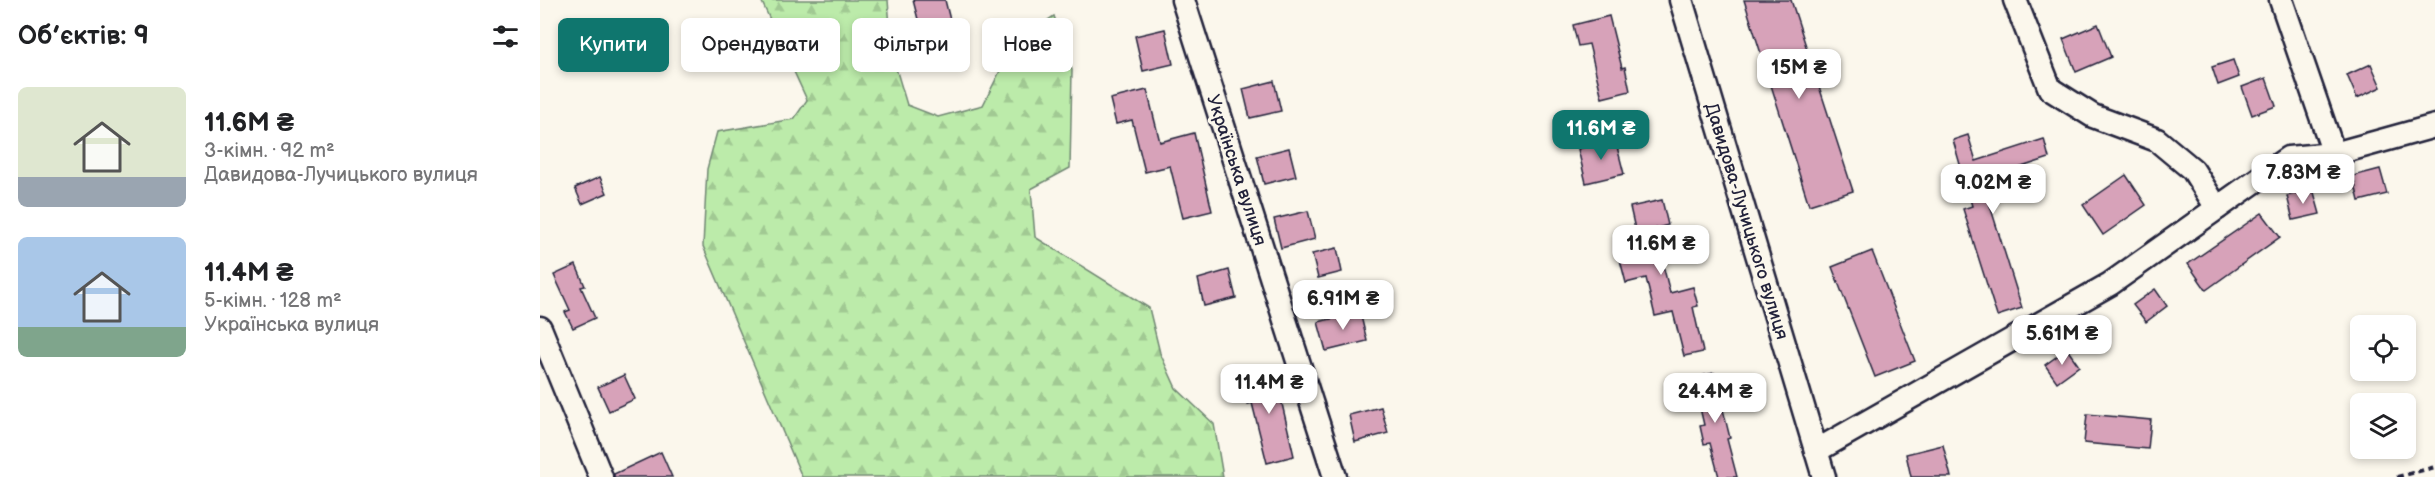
<!DOCTYPE html>
<html lang="uk">
<head>
<meta charset="utf-8">
<style>
	:root { --surface:#fff; --page:#f2f2f2; --text:#202124; --muted:#757577; --accent:#0f766e }
	body { margin:0; font-family:"Balsamiq Sans",sans-serif; background:var(--page); color:var(--text); height:100vh; display:flex; flex-direction:column; font-size:22px; white-space:nowrap }
	* { box-sizing:border-box; margin:0 }
	p { font-size:20px; color:var(--muted) }
	.icon { flex:none; width:33px; height:33px; fill:none; stroke:currentColor; stroke-width:2; stroke-linecap:round; stroke-linejoin:round }
	.map { position:relative; flex:1; overflow:hidden }
	.side { display:flex; flex-direction:column; background:var(--surface); width:540px }
	.side>* { flex:none }
	.hud { position:absolute; left:18px; top:18px; width:570px; height:54px; display:flex; gap:12px }
	.fabs { position:absolute; left:1810px; top:315px; display:grid; gap:12px }
	.fabs a { display:grid; place-items:center; width:66px; height:66px; border-radius:9px; background:var(--surface); box-shadow:0 3px 9px #0003; font-size:30px }
	.price { position:absolute; translate:-50% -51px; padding:0 14px; border-radius:12px; background:#fff; color:#222; font-size:20px; line-height:39px; filter:drop-shadow(0 2px 3px #0008) }
	.price::after { content:''; position:absolute; left:50%; top:36px; width:18px; height:14px; margin-left:-9px; background:inherit; clip-path:polygon(0 0,100% 0,50% 100%) }
	.price.on { background:var(--accent); color:#fff }
	ul { padding:0; list-style:none }
	li { display:flex; align-items:center; gap:18px; height:150px; padding:0 18px }
	li span { display:grid; place-items:center; flex:none; width:168px; height:120px; border-radius:9px; color:#555 }
	li>.icon { margin-inline-start:auto }
	span .icon { width:72px; height:72px; fill:#fffc; stroke-width:1 }
	li b { font-size:26px }
	h2 { display:flex; justify-content:space-between; align-items:center; height:72px; padding:0 18px; font-size:26px }
	.chip { padding:0 21px; border-radius:9px; background:var(--surface); box-shadow:0 3px 9px #0003; font-size:21px; line-height:54px }
	.chip.on { background:var(--accent); color:#fff }
	main { display:flex; flex:1; min-height:0 }
	.map>svg:first-child { display:block }
</style>
</head>
<body>
<main>
<section class="side">
<h2>Об’єктів: 9<svg class="icon" aria-label="filters" viewBox="0 0 24 24"><path d="M4 7h16M4 17h16"/><circle cx="9" cy="7" r="2"/><circle cx="15" cy="17" r="2"/></svg></h2>
<ul>
<li><span style="background:linear-gradient(#dfe7d0 75%,#9aa5b1 0)"><svg class="icon" aria-label="home" viewBox="0 0 24 24"><path d="M3 11l9-7 9 7M6 9v11h12V9"/></svg></span><div><b>11.6M ₴</b><p>3-кімн. · 92 m²</p><p>Давидова-Лучицького вулиця</p></div></li>
<li><span style="background:linear-gradient(#a9c7e8 75%,#7fa58c 0)"><svg class="icon" aria-label="home" viewBox="0 0 24 24"><path d="M3 11l9-7 9 7M6 9v11h12V9"/></svg></span><div><b>11.4M ₴</b><p>5-кімн. · 128 m²</p><p>Українська вулиця</p></div></li>
</ul>
</section>
<div class="map">
<svg width="1895" height="477" viewBox="0 0 1895 477">
	<defs>
		<pattern id="forest-firs" width="22" height="20" patternUnits="userSpaceOnUse" patternTransform="scale(1.5)"><rect width="22" height="20" fill="#bcebaa"/><path d="M5 1l3.5 6h-7zM16 11l3.5 6h-7z" fill="#a1c993"/></pattern>
	</defs>
	<rect width="100%" height="100%" fill="#fbf7ec"/>
	<filter id="ink" filterUnits="userSpaceOnUse"><feTurbulence type="fractalNoise" baseFrequency=".0167" numOctaves="2"/><feDisplacementMap in="SourceGraphic" scale="12" xChannelSelector="R" yChannelSelector="G"/><feConvolveMatrix kernelMatrix="1 2 1 2 8 2 1 2 1" color-interpolation-filters="sRGB"/></filter>
	<g filter="url(#ink)">
		<!-- forest -->
		<path fill="url(#forest-firs)" stroke="#6f8672" stroke-width="1.5" d="M 221,0 L 348,0 L 352,55 L 367,105 L 398,117 L 443,105 L 474,43 L 514,16 L 532,70 L 530,168 L 491,189 L 495,237 L 609,308 L 620,353 L 636,388 L 674,424 L 683,477 L 262,477 L 163,246 L 167,169 L 177,132 L 254,119 L 267,100 Z"/>
		<!-- building -->
		<g fill="#d7a2b9" stroke="#22223b" stroke-width="1.5">
			<path d="M 373,0 L 405,0 L 411,24 L 381,31 Z"/>
			<path d="M 1204,0 L 1251,0 L 1313,191 L 1269,205 Z"/>
			<path d="M 1069,16 L 1082,68 L 1085,67 L 1090,91 L 1062,98 L 1049,44 L 1038,46 L 1033,25 Z"/>
			<path d="M 1558,24 L 1571,57 L 1536,72 L 1523,39 Z"/>
			<path d="M 625,29 L 633,64 L 603,71 L 595,36 Z"/>
			<path d="M 1693,60 L 1699,77 L 1678,85 L 1672,67 Z"/>
			<path d="M 1831,64 L 1841,87 L 1817,98 L 1807,75 Z"/>
			<path d="M 1726,78 L 1736,106 L 1712,115 L 1702,87 Z"/>
			<path d="M 734,81 L 741,111 L 710,118 L 703,89 Z"/>
			<path d="M 607,90 L 620,142 L 654,133 L 672,211 L 643,218 L 630,166 L 605,172 L 592,120 L 576,124 L 570,99 Z"/>
			<path d="M 1428,135 L 1436,161 L 1504,139 L 1509,158 L 1442,180 L 1482,308 L 1457,316 L 1423,209 L 1432,206 L 1413,140 Z"/>
			<path d="M 1075,139 L 1084,174 L 1046,183 L 1038,149 Z"/>
			<path d="M 749,148 L 756,176 L 724,184 L 717,156 Z"/>
			<path d="M 1840,169 L 1847,194 L 1819,201 L 1813,176 Z"/>
			<path d="M 1586,175 L 1606,205 L 1563,235 L 1543,205 Z"/>
			<path d="M 60,177 L 67,193 L 42,204 L 35,188 Z"/>
			<path d="M 1773,189 L 1780,214 L 1753,220 L 1747,196 Z"/>
			<path d="M 1122,200 L 1128,225 L 1114,229 L 1130,293 L 1153,287 L 1158,306 L 1153,307 L 1163,352 L 1144,356 L 1133,312 L 1115,316 L 1106,278 L 1086,283 L 1079,256 L 1100,251 L 1090,207 Z"/>
			<path d="M 768,211 L 775,239 L 741,248 L 734,219 Z"/>
			<path d="M 1722,213 L 1740,237 L 1666,290 L 1648,264 Z"/>
			<path d="M 797,248 L 802,272 L 778,278 L 772,254 Z"/>
			<path d="M 1332,251 L 1375,361 L 1335,377 L 1292,267 Z"/>
			<path d="M 36,265 L 45,286 L 41,287 L 55,318 L 33,328 L 25,312 L 30,310 L 14,275 Z"/>
			<path d="M 689,270 L 696,298 L 664,306 L 658,279 Z"/>
			<path d="M 1615,289 L 1627,306 L 1606,322 L 1593,305 Z"/>
			<path d="M 820,312 L 827,341 L 786,351 L 778,322 Z"/>
			<path d="M 1527,349 L 1539,366 L 1517,382 L 1505,365 Z"/>
			<path d="M 734,369 L 754,456 L 727,463 L 712,403 L 708,404 L 701,378 Z"/>
			<path d="M 1174,373 L 1190,438 L 1187,439 L 1197,477 L 1179,477 L 1170,443 L 1164,444 L 1160,426 L 1164,425 L 1153,378 Z"/>
			<path d="M 84,375 L 95,399 L 69,411 L 58,387 Z"/>
			<path d="M 841,407 L 848,433 L 815,442 L 809,415 Z"/>
			<path d="M 1547,414 L 1611,420 L 1608,449 L 1544,443 Z"/>
			<path d="M 1403,445 L 1411,477 L 1371,477 L 1366,454 Z"/>
			<path d="M 121,452 L 132,477 L 74,477 L 74,474 Z"/>
		</g>
		<g fill="none" stroke-linecap="round" stroke-linejoin="round">
			<defs>
				<g id="minor">
					<path d="M 643,0 L 795,477"/>
					<path d="M 1141,0 L 1284,477"/>
					<path d="M 1475,0 L 1510,89 L 1553,116 L 1617,140 L 1653,170 L 1677,208"/>
					<path d="M 1741,0 L 1794,154"/>
					<path d="M 0,328 L 61,477"/>
					<path d="M 1276,451 L 1570,284 L 1748,158 L 1794,154 L 1895,126"/>
				</g>
			</defs>
			<!-- minor casing -->
			<use href="#minor" stroke="#22223b" stroke-width="27"/>
			<!-- path -->
			<path stroke="#22223b" stroke-width="4" stroke-dasharray="6 4.5" stroke-linecap="butt" d="M 1857,477 L 1895,467"/>
			<!-- minor -->
			<use href="#minor" stroke="#fbf7ec" stroke-width="22"/>
		</g>
	</g>
	<g text-anchor="middle" stroke-width="6" stroke-linejoin="round" paint-order="stroke">
		<!-- street labels -->
		<g font-size="18" fill="#22223b" stroke="#fbf7ec">
			<text transform="translate(697 170) rotate(72)" y="6">Українська вулиця</text>
			<text transform="translate(1207 221) rotate(73)" y="6">Давидова-Лучицького вулиця</text>
		</g>
	</g>
</svg>
<div class="fabs">
<a><svg class="icon" aria-label="locate" viewBox="0 0 24 24"><circle cx="12" cy="12" r="6"/><path d="M12 2v4M12 18v4M2 12h4M18 12h4"/></svg></a>
<a><svg class="icon" aria-label="layers" viewBox="0 0 24 24"><path d="M12 4l9 5-9 5-9-5zM3 14l9 5 9-5"/></svg></a>
</div>
<b class="price" style="left:1259px;top:100px">15M ₴</b>
<b class="price on" style="left:1061px;top:161px">11.6M ₴</b>
<b class="price" style="left:1763px;top:205px">7.83M ₴</b>
<b class="price" style="left:1453px;top:215px">9.02M ₴</b>
<b class="price" style="left:1121px;top:276px">11.6M ₴</b>
<b class="price" style="left:803px;top:331px">6.91M ₴</b>
<b class="price" style="left:1522px;top:366px">5.61M ₴</b>
<b class="price" style="left:729px;top:415px">11.4M ₴</b>
<b class="price" style="left:1175px;top:424px">24.4M ₴</b>
<div class="hud">
<a class="chip on">Купити</a>
<a class="chip">Орендувати</a>
<a class="chip">Фільтри</a>
<a class="chip">Нове</a>
</div>
</div>
</main>
</body>
</html>
